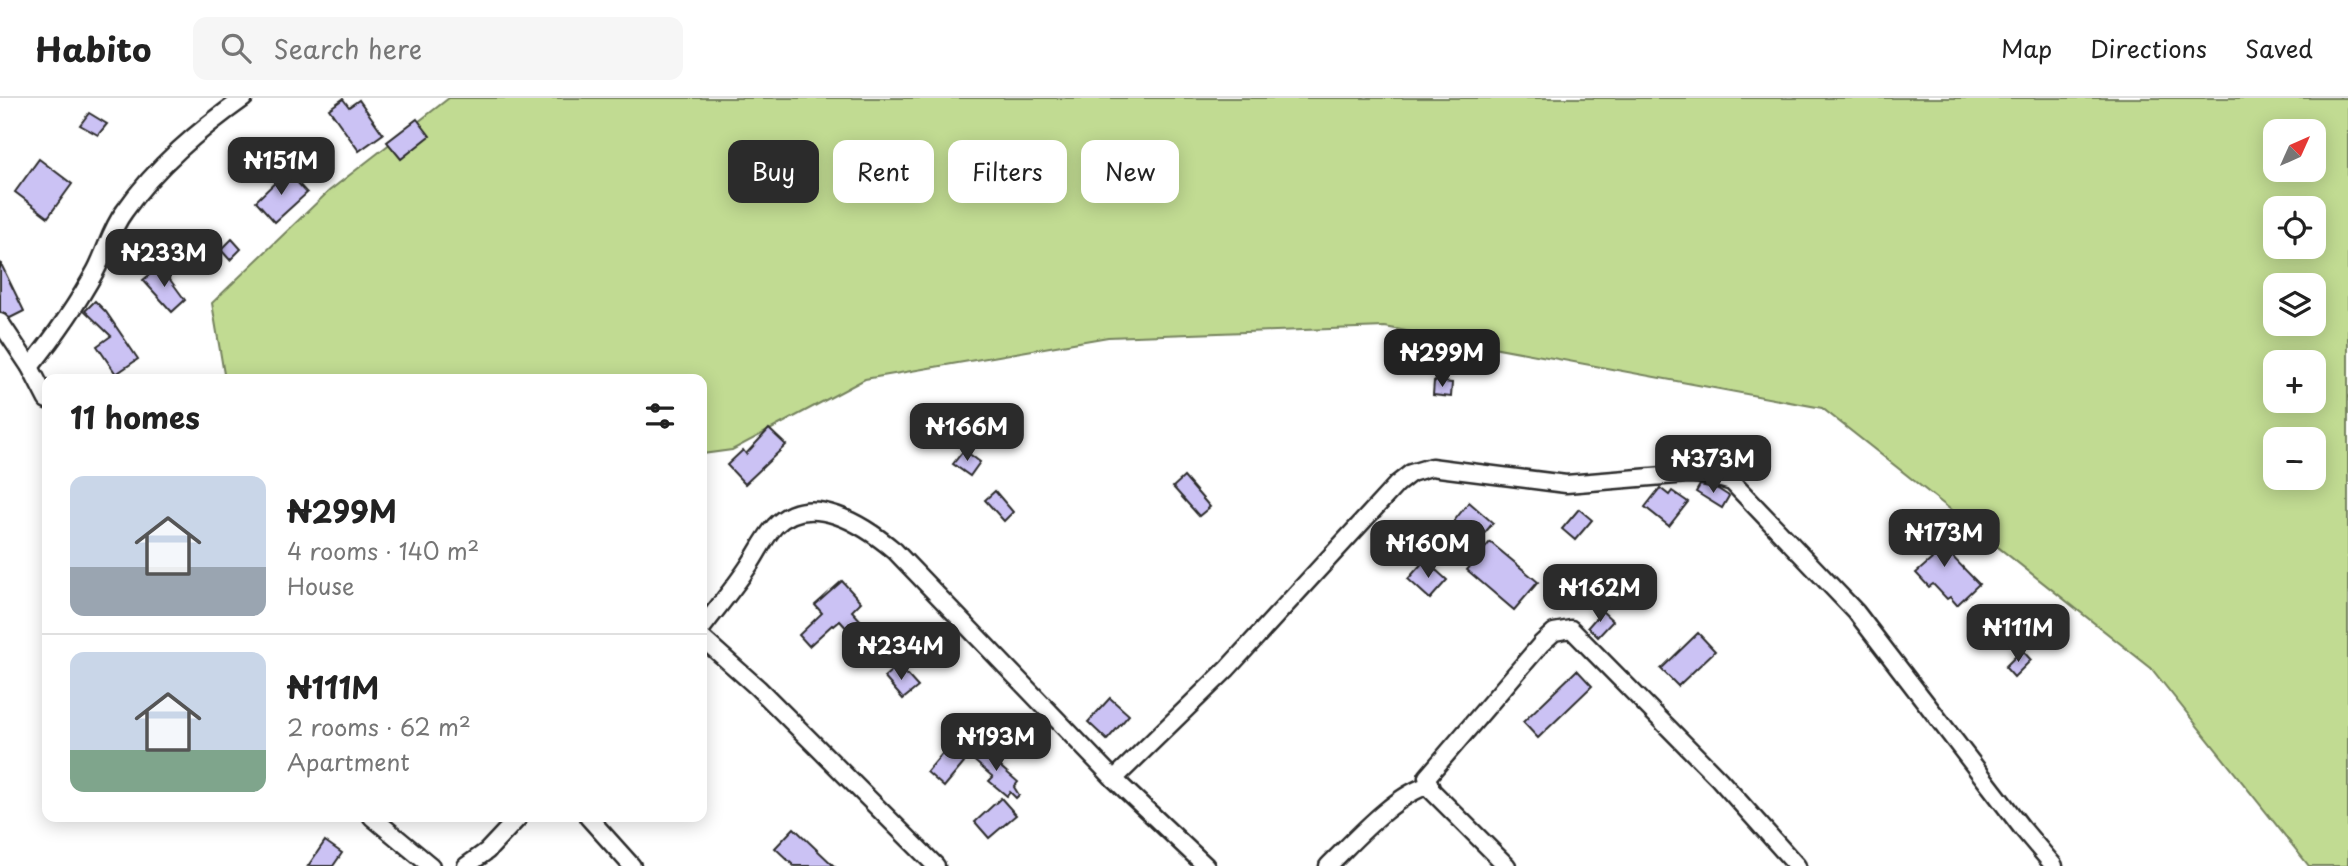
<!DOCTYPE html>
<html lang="en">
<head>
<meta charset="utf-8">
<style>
	:root { --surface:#fff; --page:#f6f6f6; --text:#222; --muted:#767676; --line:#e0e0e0; --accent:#2b2b2b }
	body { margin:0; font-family:"Playpen Sans",sans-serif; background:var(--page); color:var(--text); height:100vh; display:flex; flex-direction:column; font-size:26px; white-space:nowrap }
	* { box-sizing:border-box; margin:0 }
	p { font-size:23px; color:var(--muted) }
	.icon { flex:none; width:38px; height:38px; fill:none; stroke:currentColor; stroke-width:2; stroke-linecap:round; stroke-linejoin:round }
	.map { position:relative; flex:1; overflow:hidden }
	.sheet { position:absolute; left:42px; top:276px; width:665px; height:448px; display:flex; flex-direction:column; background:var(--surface); border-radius:14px; box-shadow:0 4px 18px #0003 }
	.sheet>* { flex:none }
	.top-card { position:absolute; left:728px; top:42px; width:665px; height:63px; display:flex; gap:14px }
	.needle { width:46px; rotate:45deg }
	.tools { position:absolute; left:2263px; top:21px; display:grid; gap:14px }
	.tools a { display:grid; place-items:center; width:63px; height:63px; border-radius:14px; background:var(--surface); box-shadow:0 4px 18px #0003; font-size:35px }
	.price { position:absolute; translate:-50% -60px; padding:0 16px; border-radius:14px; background:var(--accent); color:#fff; font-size:23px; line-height:46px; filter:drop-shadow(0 2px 4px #0008) }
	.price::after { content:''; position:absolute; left:50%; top:42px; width:21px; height:16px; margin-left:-10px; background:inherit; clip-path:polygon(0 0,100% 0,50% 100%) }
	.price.current { background:#222; color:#fff }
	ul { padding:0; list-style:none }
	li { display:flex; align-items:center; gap:21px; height:175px; padding:0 28px }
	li+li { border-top:2px solid var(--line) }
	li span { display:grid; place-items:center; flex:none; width:196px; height:140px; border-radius:14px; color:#555 }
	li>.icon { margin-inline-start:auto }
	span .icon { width:84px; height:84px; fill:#fffc; stroke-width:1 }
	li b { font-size:30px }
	h2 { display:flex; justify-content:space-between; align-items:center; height:84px; padding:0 28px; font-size:30px }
	.tag { padding:0 24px; border-radius:14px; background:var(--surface); box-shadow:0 4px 18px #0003; font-size:24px; line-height:63px }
	.tag.current { background:var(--accent); color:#fff }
	header { display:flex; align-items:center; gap:42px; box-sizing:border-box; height:98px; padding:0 35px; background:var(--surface); border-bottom:2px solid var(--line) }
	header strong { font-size:33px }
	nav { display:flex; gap:38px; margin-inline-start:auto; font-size:24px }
	.search { width:490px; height:63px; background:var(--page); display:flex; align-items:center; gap:18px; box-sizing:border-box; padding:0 24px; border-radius:14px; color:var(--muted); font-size:26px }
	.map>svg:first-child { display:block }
</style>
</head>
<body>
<header>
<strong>Habito</strong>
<div class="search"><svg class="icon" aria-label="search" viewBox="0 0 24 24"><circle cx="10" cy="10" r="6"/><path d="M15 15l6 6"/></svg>Search here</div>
<nav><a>Map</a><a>Directions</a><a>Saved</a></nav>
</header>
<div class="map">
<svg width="2348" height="768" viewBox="0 0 2348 768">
	<rect width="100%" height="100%" fill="#fff"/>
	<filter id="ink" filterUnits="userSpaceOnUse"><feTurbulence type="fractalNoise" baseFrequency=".0143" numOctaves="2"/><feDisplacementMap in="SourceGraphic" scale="14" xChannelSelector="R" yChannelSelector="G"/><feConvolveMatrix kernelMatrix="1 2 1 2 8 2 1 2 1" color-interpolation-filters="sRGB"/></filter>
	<g filter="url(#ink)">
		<!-- green -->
		<path fill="#c1db92" stroke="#76835e" stroke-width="2" fill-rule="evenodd" d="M 449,0 L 2348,0 L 2348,768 L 2309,768 L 2151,570 L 1822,310 L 1385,229 L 1108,239 L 865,281 L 732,352 L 702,356 L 702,282 L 225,282 L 212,205 L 329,93 ZM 2275,33 L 2314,33 L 2314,72 L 2275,72 ZM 2275,110 L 2314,110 L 2314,149 L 2275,149 ZM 2275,187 L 2314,187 L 2314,226 L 2275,226 ZM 2275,264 L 2314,264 L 2314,303 L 2275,303 ZM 2275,341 L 2314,341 L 2314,380 L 2275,380 Z"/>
		<!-- building -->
		<g fill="#cbc2f4" stroke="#2b2b2b" stroke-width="2">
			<path d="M 343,1 L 349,9 L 359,2 L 383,36 L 359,53 L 329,11 Z"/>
			<path d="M 89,15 L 107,26 L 98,37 L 80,27 Z"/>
			<path d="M 417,21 L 430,38 L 401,61 L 387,44 Z"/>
			<path d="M 39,61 L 72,86 L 48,119 L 15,94 Z"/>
			<path d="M 287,73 L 307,95 L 275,124 L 256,103 Z"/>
			<path d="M 232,141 L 241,151 L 230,162 L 221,152 Z"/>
			<path d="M 0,164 L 24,213 L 10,220 L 0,214 Z"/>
			<path d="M 160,168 L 185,202 L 172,214 L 143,182 Z"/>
			<path d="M 95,203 L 106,214 L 138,261 L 116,276 L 97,248 L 111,238 L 85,213 Z"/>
			<path d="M 1434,283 L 1452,285 L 1451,299 L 1433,297 Z"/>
			<path d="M 769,331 L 786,347 L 745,386 L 727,367 L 743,352 L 746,356 Z"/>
			<path d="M 964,352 L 980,364 L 970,378 L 953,366 Z"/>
			<path d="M 1184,379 L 1210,409 L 1199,418 L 1173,389 Z"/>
			<path d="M 1700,387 L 1718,391 L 1729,398 L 1722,410 L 1696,394 Z"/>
			<path d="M 1660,390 L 1669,397 L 1672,393 L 1688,404 L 1669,428 L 1645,409 Z"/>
			<path d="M 995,393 L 1013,414 L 1004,423 L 985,402 Z"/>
			<path d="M 1469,404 L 1493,425 L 1478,443 L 1454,423 Z"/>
			<path d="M 1579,411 L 1592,422 L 1575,442 L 1562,431 Z"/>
			<path d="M 1928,428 L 1941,442 L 1939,445 L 1979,486 L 1957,507 L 1950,499 L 1947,501 L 1933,486 L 1929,489 L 1916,475 L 1932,461 L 1914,442 Z"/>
			<path d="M 1490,444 L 1538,484 L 1514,512 L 1467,472 Z"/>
			<path d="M 1425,462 L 1447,482 L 1430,501 L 1408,481 Z"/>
			<path d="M 842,483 L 861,504 L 852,513 L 871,534 L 859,544 L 840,523 L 834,528 L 832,527 L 809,548 L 799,537 L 822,515 L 815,507 Z"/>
			<path d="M 1602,513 L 1613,523 L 1598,539 L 1588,529 Z"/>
			<path d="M 1698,535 L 1715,553 L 1678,588 L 1661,571 Z"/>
			<path d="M 2022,552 L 2031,562 L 2014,579 L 2005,569 Z"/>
			<path d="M 898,567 L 918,589 L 903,601 L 884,579 Z"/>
			<path d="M 1577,572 L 1592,588 L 1538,640 L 1523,624 Z"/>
			<path d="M 1110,600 L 1129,617 L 1107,642 L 1088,624 Z"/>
			<path d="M 947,650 L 964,665 L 944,689 L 927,674 Z"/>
			<path d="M 980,650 L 993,657 L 1002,670 L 1018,684 L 1014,689 L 1019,697 L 1016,700 L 1010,694 L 1007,698 L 989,683 L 993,679 L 971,660 Z"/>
			<path d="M 1001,700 L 1016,717 L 989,740 L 975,724 Z"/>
			<path d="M 794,730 L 834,768 L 794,768 L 775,750 Z"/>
			<path d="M 325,743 L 342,755 L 333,768 L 308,768 Z"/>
		</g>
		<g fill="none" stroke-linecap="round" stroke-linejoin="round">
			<defs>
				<g id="minor">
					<path d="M 0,224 L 30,269 L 47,302"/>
					<path d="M 30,269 C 55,238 77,207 96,172 C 106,153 111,131 124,114 C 156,68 199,32 244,0"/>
					<path d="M 702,530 C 717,510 734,490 748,469 C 757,456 764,440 775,428 C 810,392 864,427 895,453 L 1114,681 L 1206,768"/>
					<path d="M 702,540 L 758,590 L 936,768"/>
					<path d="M 1114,681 L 1227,571 L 1397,386 L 1411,375 L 1431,369 L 1566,386 L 1688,376 L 1708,377 L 1732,384 L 1856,514 L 2022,730 L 2054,768"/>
					<path d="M 372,719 L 431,768"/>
					<path d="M 588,719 L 632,768"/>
					<path d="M 466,768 L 487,753 L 519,719"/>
					<path d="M 1328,768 C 1354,743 1395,696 1430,687"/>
					<path d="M 1507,768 L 1431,692 L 1427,679 L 1541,546 L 1554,534 L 1571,531 L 1719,681 L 1797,768"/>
				</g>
			</defs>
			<!-- minor casing -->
			<use href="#minor" stroke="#2b2b2b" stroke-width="21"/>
			<!-- minor -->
			<use href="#minor" stroke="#fff" stroke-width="16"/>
		</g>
	</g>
</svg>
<div class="tools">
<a><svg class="needle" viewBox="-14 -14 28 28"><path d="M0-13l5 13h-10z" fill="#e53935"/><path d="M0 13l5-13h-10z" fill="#767676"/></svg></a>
<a><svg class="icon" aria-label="locate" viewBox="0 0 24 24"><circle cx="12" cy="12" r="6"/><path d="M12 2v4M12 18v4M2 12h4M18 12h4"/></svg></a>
<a><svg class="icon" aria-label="layers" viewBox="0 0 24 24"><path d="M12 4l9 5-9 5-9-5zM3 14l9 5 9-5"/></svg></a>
<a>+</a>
<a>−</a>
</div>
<b class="price" style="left:281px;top:99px">₦151M</b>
<b class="price" style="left:164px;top:191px">₦233M</b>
<b class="price current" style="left:1442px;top:291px">₦299M</b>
<b class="price" style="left:967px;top:365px">₦166M</b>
<b class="price" style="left:1713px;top:397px">₦373M</b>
<b class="price" style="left:1944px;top:471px">₦173M</b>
<b class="price" style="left:1428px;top:482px">₦160M</b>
<b class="price" style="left:1600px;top:526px">₦162M</b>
<b class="price" style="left:2018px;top:566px">₦111M</b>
<b class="price" style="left:901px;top:584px">₦234M</b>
<b class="price" style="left:996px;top:675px">₦193M</b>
<div class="top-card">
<a class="tag current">Buy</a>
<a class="tag">Rent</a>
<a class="tag">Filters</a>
<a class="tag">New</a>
</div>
<section class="sheet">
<h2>11 homes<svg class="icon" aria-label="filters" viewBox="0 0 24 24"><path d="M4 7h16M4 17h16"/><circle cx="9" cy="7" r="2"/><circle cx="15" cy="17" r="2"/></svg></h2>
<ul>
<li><span style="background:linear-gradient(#c9d6e8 65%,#9aa5b1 0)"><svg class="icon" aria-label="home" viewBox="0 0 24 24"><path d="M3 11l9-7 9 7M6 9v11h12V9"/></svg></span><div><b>₦299M</b><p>4 rooms · 140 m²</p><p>House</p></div></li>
<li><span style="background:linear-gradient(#c9d6e8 70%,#7fa58c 0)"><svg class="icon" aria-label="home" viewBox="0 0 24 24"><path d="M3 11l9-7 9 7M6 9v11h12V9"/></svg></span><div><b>₦111M</b><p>2 rooms · 62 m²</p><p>Apartment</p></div></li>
</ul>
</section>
</div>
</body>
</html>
